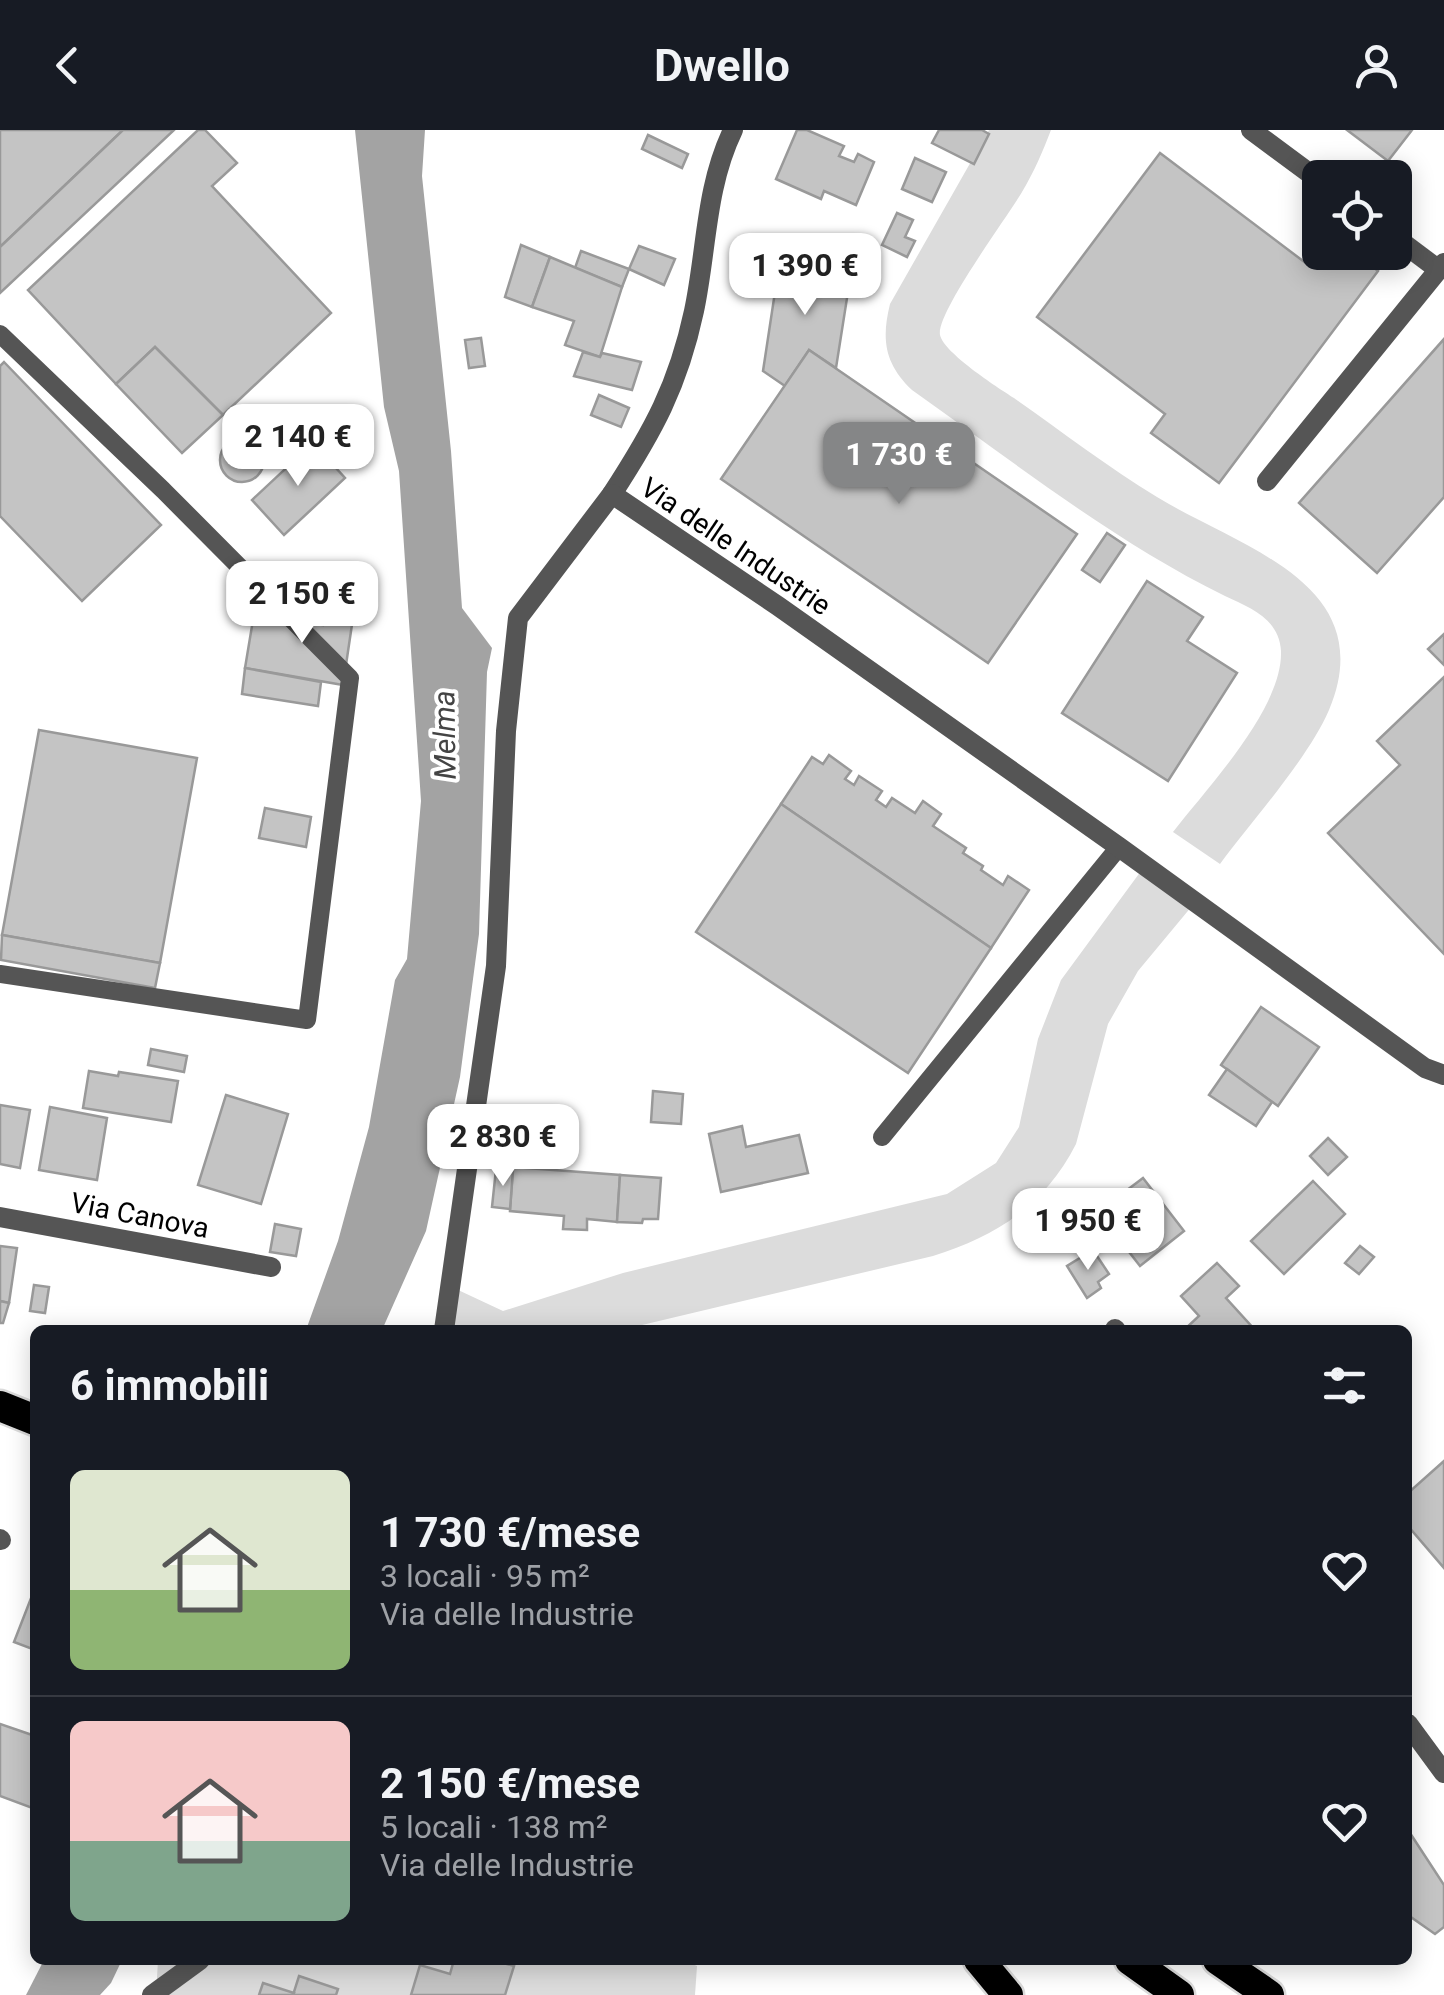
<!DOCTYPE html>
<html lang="it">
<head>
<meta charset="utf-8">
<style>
	:root { --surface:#171b24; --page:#20242c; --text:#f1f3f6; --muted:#9ea1a6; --line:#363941; --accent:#858687 }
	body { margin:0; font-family:Roboto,sans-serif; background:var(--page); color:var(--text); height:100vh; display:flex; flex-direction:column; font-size:38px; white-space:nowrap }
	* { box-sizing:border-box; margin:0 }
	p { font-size:32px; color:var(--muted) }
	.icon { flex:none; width:55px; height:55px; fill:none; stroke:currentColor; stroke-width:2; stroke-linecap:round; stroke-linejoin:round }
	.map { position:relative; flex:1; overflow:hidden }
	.details { position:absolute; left:30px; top:1195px; width:1382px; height:640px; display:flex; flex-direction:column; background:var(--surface); border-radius:15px; box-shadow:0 5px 25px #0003 }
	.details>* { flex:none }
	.tools { position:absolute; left:1302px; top:30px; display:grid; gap:20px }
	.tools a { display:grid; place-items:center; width:110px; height:110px; border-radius:15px; background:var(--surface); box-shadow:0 5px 25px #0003; font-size:50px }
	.price { position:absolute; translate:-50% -85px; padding:0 22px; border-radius:20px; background:#fff; color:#222; font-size:32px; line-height:65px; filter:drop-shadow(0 2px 5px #0008) }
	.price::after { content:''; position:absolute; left:50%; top:60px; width:30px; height:22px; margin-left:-15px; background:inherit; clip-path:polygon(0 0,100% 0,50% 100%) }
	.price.active { background:var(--accent); color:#fff }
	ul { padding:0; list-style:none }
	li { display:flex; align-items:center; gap:30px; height:250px; padding:0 40px }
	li+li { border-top:2px solid var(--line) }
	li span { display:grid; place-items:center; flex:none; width:280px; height:200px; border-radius:15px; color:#555 }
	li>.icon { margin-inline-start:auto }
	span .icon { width:120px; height:120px; fill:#fffc; stroke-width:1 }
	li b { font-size:42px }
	h2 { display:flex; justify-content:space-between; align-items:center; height:120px; padding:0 40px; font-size:42px }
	header { display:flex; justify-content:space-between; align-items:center; height:130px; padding:0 40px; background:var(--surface); font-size:45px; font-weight:700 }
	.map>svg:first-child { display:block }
</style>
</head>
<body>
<header><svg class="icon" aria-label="back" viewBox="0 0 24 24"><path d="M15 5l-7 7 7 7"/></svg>Dwello<svg class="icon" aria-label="person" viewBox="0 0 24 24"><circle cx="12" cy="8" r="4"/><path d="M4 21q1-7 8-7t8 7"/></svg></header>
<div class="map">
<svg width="1444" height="1865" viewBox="0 0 1444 1865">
	<rect width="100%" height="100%" fill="#fff"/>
	<!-- green -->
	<g fill="#dcdcdc">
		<path d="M 989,0 L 1051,0 C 1043,21 1034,42 1022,62 C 1008,86 936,183 940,205 C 944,223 997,257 1014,268 C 1061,301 1108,337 1157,367 C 1238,417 1382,453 1329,580 C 1309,627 1252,691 1220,734 L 1173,702 C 1208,657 1283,578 1281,521 C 1279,488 1250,478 1225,466 C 1113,411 1014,332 912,260 C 885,234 881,210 890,174 Z"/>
		<path d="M 1141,741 L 1192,776 L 1138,841 L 1108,894 L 1076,1014 C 1045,1075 997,1106 933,1126 L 621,1200 L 438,1200 L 456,1159 L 503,1181 L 623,1143 L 947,1064 L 996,1033 L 1019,997 L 1038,909 L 1061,850 Z"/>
		<path d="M 158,1830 L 684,1830 L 697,1836 L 695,1865 L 156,1865 Z"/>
	</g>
	<!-- water -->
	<g fill="#a3a3a3">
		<path d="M 355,0 L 425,0 L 422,46 L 451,321 L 462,478 L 492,518 L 487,542 L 479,804 L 460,947 L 426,1101 L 382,1200 L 306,1200 L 338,1111 L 369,997 L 395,850 L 407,829 L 421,671 L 399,341 L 384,277 Z"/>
		<path d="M 44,1830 L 122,1830 L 111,1853 L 100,1865 L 26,1865 Z"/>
	</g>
	<!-- building -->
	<g fill="#c4c4c4" stroke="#999" stroke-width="2.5">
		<path d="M 0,0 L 123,0 L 0,117 Z"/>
		<path d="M 123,0 L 174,0 L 0,163 L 0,117 Z"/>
		<path d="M 198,0 L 205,0 L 237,33 L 212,56 L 331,183 L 223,285 L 155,217 L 116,254 L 28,160 Z"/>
		<path d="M 797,0 L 807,0 L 844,16 L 839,26 L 854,32 L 858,24 L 874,32 L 856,75 L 824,61 L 821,69 L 776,49 Z"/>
		<path d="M 939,0 L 982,0 L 989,4 L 974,34 L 932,13 Z"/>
		<path d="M 1347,0 L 1412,0 L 1388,31 Z"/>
		<path d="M 648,5 L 688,24 L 682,38 L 642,19 Z"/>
		<path d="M 1160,23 L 1311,137 L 1322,122 L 1354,122 L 1378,141 L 1219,353 L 1151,303 L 1165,284 L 1037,187 Z"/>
		<path d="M 915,28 L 946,42 L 932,72 L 902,59 Z"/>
		<path d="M 897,83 L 913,90 L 905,107 L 915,111 L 907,127 L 882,115 Z"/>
		<path d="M 521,115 L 550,127 L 532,177 L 505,167 Z"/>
		<path d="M 639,116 L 675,129 L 664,155 L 629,139 Z"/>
		<path d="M 581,121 L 629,139 L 622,157 L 575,138 Z"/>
		<path d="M 550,127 L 622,157 L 600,227 L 565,215 L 574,191 L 532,177 Z"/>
		<path d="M 780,129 L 820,136 L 850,149 L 836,238 L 809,220 L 785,256 L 763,241 Z"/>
		<path d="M 481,208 L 485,236 L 469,238 L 465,210 Z"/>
		<path d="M 1444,209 L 1444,367 L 1377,443 L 1299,373 Z"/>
		<path d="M 155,217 L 223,285 L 182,323 L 116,254 Z"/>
		<path d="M 809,220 L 1077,404 L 988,533 L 721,349 Z"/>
		<path d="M 583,222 L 600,227 L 602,223 L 641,232 L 632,260 L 574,246 Z"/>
		<path d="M 4,232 L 161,395 L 82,471 L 0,386 L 0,236 Z"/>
		<path d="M 599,265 L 629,278 L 621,297 L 591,285 Z"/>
		<circle cx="276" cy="298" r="21"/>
		<circle cx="242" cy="330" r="22"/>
		<path d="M 313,313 L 345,348 L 284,405 L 252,370 Z"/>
		<path d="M 1107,403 L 1125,415 L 1100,452 L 1082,440 Z"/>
		<path d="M 1147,451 L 1203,487 L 1187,511 L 1237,543 L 1168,651 L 1062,583 Z"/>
		<path d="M 326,477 L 354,481 L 343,555 L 245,538 L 254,484 L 323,495 Z"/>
		<path d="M 1444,504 L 1444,535 L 1428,519 Z"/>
		<path d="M 245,538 L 321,552 L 318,576 L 242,564 Z"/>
		<path d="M 1444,547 L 1444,824 L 1328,703 L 1400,635 L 1377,611 Z"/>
		<path d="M 39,600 L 197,628 L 160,833 L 2,805 Z"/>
		<path d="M 829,625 L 851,641 L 845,649 L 854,655 L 859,646 L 882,661 L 876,670 L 886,677 L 892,668 L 915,683 L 923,671 L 941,684 L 933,696 L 966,718 L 963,723 L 983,736 L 981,740 L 1003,755 L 1008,746 L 1029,760 L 991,818 L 781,674 L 812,627 L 823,634 Z"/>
		<path d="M 781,674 L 991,818 L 908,943 L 696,802 Z"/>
		<path d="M 265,678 L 311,687 L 306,717 L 259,708 Z"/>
		<path d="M 2,805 L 160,833 L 155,858 L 1,830 Z"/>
		<path d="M 1261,877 L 1319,917 L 1278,976 L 1221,935 Z"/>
		<path d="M 151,919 L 187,926 L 184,942 L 148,935 Z"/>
		<path d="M 1227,939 L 1272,972 L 1256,996 L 1209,965 Z"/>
		<path d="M 89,941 L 118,946 L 119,942 L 178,951 L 171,992 L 83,978 Z"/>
		<path d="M 653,961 L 683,964 L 681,994 L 651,992 Z"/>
		<path d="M 226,965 L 288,984 L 261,1074 L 198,1055 Z"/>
		<path d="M 0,975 L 30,980 L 20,1038 L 0,1034 Z"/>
		<path d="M 50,977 L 107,988 L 97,1050 L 39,1040 Z"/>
		<path d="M 742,996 L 746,1017 L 799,1005 L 808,1043 L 721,1062 L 709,1004 Z"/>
		<path d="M 1328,1008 L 1347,1027 L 1328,1045 L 1310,1026 Z"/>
		<path d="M 513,1037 L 620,1045 L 617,1092 L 587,1089 L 587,1100 L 563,1099 L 564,1086 L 510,1081 Z"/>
		<path d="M 496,1039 L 513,1040 L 510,1079 L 492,1077 Z"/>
		<path d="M 620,1045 L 661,1048 L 658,1089 L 643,1089 L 642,1093 L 617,1092 Z"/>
		<path d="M 1143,1048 L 1184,1101 L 1140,1136 L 1098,1082 Z"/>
		<path d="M 1313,1051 L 1345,1084 L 1284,1144 L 1251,1111 Z"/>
		<path d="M 275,1094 L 301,1099 L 296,1126 L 270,1122 Z"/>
		<path d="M 0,1116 L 17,1118 L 9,1173 L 0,1171 Z"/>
		<path d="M 1360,1116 L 1374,1127 L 1359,1144 L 1345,1133 Z"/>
		<path d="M 1093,1120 L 1109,1144 L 1098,1152 L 1101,1158 L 1087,1168 L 1067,1136 Z"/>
		<path d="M 1217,1133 L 1239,1156 L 1226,1168 L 1255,1200 L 1184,1200 L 1199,1186 L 1181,1166 Z"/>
		<path d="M 34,1155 L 49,1157 L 45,1183 L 30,1181 Z"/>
		<path d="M 0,1171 L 9,1173 L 3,1193 L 0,1193 Z"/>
		<path d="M 1444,1331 L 1444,1438 L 1408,1396 L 1408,1363 Z"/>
		<path d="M 35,1458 L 35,1520 L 14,1512 Z"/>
		<path d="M 0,1594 L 35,1606 L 35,1679 L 0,1666 Z"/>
		<path d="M 1408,1700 L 1444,1755 L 1444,1797 L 1435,1804 L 1408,1785 Z"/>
		<path d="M 454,1830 L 493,1830 L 514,1836 L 505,1865 L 411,1865 L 420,1835 L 450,1844 Z"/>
		<path d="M 299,1846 L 338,1859 L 336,1865 L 293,1865 Z"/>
		<path d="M 263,1853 L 294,1863 L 293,1865 L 259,1865 Z"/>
	</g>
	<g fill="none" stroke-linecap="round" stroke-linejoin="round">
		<defs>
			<g id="highway">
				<path d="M 0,1276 L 35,1290"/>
				<path d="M 979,1830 L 1008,1865"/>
				<path d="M 1130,1830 L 1179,1865"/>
				<path d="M 1218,1830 L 1269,1865"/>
			</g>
		</defs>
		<!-- highway casing -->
		<use href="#highway" stroke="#dbdbdb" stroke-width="35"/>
		<!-- lane -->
		<g stroke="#555" stroke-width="18">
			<path d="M 0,204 L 163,360 L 350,548 L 307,890 L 0,844"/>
			<path d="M 882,1007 L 1119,717"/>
		</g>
		<!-- street -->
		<g stroke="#555" stroke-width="20">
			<path d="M 1251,0 L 1320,51"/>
			<path d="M 1395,107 L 1439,140"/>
			<path d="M 1267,351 L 1444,133"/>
			<path d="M 612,364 C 653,301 678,256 694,181 C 707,120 705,58 733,0"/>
			<path d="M 0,1087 L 271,1137"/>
			<path d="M 1115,1199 L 1116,1200"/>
			<path d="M 444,1200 L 496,836 L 506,601 L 518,488 L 612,364 L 778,476 L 1119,717 L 1425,938 L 1444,945"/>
			<path d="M 0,1409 L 1,1410"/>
			<path d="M 1408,1594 L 1444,1643"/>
			<path d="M 152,1865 L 200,1830"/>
		</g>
		<!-- highway -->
		<use href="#highway" stroke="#000" stroke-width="30"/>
	</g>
	<g text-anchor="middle" stroke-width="8" stroke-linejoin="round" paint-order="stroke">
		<!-- street labels -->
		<g font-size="28" fill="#000" stroke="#fff">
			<text transform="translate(736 416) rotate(34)" y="10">Via delle Industrie</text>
			<text transform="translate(140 1085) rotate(11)" y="10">Via Canova</text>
		</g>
		<!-- water labels -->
		<g font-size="30" font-style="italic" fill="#444" stroke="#fff">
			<text transform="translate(445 605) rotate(-91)" y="10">Melma</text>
		</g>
	</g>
</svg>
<div class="tools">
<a><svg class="icon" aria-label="locate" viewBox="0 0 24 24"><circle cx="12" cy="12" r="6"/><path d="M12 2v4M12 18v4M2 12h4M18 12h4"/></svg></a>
</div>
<b class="price" style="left:805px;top:188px">1 390 €</b>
<b class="price" style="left:298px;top:359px">2 140 €</b>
<b class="price active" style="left:899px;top:377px">1 730 €</b>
<b class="price" style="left:302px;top:516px">2 150 €</b>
<b class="price" style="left:503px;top:1059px">2 830 €</b>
<b class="price" style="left:1088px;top:1143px">1 950 €</b>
<section class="details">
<h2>6 immobili<svg class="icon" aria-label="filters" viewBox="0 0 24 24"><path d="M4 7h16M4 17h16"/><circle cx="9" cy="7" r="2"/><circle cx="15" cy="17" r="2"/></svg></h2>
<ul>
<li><span style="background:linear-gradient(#dfe7d0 60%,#8fb573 0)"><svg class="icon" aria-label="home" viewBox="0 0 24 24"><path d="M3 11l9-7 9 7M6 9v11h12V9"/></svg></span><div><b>1 730 €/mese</b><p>3 locali · 95 m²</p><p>Via delle Industrie</p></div><svg class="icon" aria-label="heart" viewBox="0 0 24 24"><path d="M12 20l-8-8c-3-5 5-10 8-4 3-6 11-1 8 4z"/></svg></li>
<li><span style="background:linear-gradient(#f6c9c9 60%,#7fa58c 0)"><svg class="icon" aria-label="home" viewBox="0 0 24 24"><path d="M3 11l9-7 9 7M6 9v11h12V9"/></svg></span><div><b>2 150 €/mese</b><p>5 locali · 138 m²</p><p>Via delle Industrie</p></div><svg class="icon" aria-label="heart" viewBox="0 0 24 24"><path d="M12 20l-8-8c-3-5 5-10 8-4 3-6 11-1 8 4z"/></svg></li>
</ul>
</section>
</div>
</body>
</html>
